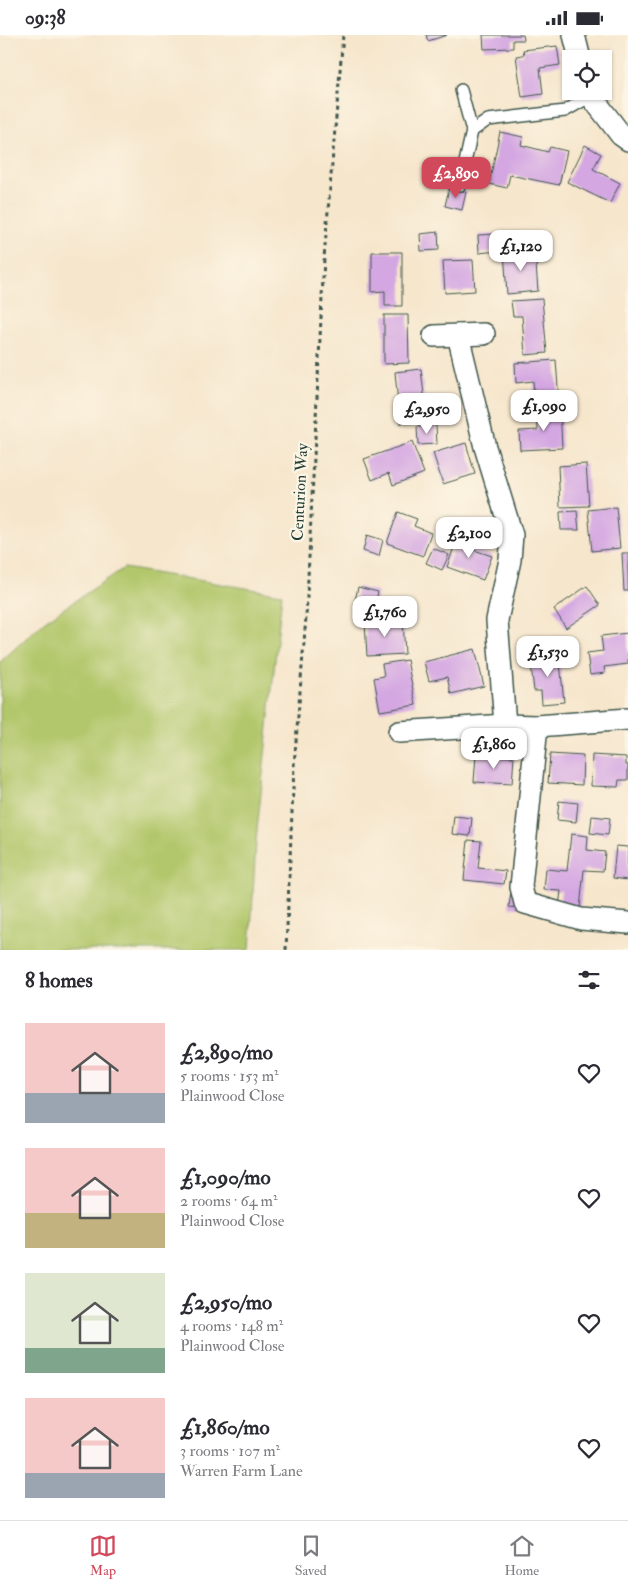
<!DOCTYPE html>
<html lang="en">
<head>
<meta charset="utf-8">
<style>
	:root { --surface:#fff; --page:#f2f2f3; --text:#2b2b33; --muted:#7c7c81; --line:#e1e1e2; --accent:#d1495b }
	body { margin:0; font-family:"IM FELL Double Pica",serif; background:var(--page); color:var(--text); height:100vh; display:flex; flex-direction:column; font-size:19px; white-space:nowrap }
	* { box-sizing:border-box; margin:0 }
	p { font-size:16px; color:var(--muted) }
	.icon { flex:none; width:28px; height:28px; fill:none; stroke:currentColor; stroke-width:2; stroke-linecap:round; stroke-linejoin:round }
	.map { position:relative; height:915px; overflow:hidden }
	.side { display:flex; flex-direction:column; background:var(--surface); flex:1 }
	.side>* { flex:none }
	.buttons { position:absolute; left:562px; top:15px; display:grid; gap:10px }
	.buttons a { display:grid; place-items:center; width:50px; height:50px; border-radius:0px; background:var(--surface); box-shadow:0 1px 4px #0004; font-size:25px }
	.price { position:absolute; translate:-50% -42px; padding:0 11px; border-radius:10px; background:#fff; color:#222; font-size:16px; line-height:32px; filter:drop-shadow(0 1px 2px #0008) }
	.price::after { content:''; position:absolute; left:50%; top:30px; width:15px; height:11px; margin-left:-8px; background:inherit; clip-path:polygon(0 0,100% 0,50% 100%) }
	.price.current { background:var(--accent); color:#fff }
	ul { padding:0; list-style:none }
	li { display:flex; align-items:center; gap:15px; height:125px; padding:0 25px }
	li span { display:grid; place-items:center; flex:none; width:140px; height:100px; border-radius:0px; color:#555 }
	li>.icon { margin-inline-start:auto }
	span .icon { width:60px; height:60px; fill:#fffc; stroke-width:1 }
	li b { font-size:21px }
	h2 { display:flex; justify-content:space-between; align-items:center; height:60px; padding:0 25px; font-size:21px }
	.status { display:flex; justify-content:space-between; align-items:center; height:35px; padding:0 25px; background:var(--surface); direction:ltr }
	.status svg { height:14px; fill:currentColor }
	.tab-bar { display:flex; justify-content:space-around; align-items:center; height:70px; border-top:1px solid var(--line); background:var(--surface); font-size:14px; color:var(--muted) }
	.tab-bar a { display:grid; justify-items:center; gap:2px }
	.tab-bar .current { color:var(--accent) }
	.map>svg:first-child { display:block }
</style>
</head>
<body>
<div class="status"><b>09:38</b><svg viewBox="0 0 49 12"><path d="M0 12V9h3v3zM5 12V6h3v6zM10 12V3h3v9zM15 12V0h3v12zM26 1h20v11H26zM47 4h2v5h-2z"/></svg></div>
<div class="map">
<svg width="628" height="915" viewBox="0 0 628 915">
	<rect width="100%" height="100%" fill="#fcf5e5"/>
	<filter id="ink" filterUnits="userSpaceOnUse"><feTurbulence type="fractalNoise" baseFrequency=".02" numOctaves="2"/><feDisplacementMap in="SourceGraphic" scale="10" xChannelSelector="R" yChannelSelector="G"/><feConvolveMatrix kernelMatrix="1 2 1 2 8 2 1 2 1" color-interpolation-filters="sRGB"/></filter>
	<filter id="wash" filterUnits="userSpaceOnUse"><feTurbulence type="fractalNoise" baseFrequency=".0096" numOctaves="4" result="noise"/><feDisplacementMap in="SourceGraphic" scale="20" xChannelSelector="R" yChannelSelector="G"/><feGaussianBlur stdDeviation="1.12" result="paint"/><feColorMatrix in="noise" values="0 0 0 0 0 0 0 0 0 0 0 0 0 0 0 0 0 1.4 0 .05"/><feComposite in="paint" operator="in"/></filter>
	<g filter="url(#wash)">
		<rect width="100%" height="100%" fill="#f6e6cc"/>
		<!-- green -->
		<path fill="#b2c76c" stroke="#688250" d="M 124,533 L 282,559 L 256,805 L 250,915 L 0,915 L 0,627 L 45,586 Z"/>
		<g id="blocks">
			<!-- building -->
			<g fill="#d4a7e2">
				<path d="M 426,0 L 447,0 L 428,6 Z"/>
				<path d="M 483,0 L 523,0 L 524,5 L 513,5 L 513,13 L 484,14 Z"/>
				<path d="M 557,11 L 560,30 L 540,33 L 543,59 L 522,62 L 516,21 L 524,20 L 523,15 Z"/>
				<path d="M 500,97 L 523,102 L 521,110 L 548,117 L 550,112 L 567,116 L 559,150 L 510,140 L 507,153 L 489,149 Z"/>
				<path d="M 585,110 L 601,119 L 593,134 L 620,148 L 610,168 L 567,147 Z"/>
				<path d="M 449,153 L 466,157 L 462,175 L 445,171 Z"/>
				<path d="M 438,197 L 439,215 L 421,216 L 420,199 Z"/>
				<path d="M 496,199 L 497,216 L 479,218 L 478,200 Z"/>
				<path d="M 535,215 L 538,256 L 507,259 L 504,217 Z"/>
				<path d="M 372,217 L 402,217 L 402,271 L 385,271 L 385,256 L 372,257 Z"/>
				<path d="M 473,225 L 475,256 L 445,258 L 443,226 Z"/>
				<path d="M 542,264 L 547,318 L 525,320 L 522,281 L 513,281 L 511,266 Z"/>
				<path d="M 384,280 L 408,280 L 409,328 L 384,329 Z"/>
				<path d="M 556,325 L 559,366 L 535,367 L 533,346 L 516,348 L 515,328 Z"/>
				<path d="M 421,334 L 427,386 L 400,389 L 395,337 Z"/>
				<path d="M 560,372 L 562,413 L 520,415 L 519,396 L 538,395 L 537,374 Z"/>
				<path d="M 436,390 L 437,409 L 418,410 L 417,392 Z"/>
				<path d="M 412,407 L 424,438 L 393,450 L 389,438 L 372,445 L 364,424 Z"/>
				<path d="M 466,408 L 475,439 L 443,449 L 433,418 Z"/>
				<path d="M 586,429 L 589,471 L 560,472 L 558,431 Z"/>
				<path d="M 616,472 L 620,513 L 592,516 L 588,475 Z"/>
				<path d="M 577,476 L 579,495 L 561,495 L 560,477 Z"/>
				<path d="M 398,477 L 417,484 L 414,491 L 431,498 L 423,521 L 387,508 Z"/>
				<path d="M 367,500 L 383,505 L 379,521 L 363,516 Z"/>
				<path d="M 458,501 L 477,508 L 474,515 L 492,521 L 483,545 L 447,532 Z"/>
				<path d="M 433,513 L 449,520 L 442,535 L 426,528 Z"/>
				<path d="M 622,518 L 628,518 L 628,556 L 624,556 Z"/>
				<path d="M 587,551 L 600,570 L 566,593 L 554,574 Z"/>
				<path d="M 358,552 L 378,557 L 374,574 L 354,570 Z"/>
				<path d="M 403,585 L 405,619 L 367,621 L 365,587 Z"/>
				<path d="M 628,598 L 628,629 L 604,632 L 605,638 L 590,640 L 587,618 L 603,616 L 601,601 Z"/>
				<path d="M 475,614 L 484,651 L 451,659 L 447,642 L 429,646 L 424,627 Z"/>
				<path d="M 559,618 L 564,667 L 542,669 L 541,656 L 534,656 L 530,621 Z"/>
				<path d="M 407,625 L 416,670 L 380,676 L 374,643 L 384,641 L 382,629 Z"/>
				<path d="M 550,719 L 583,721 L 582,750 L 548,748 Z"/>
				<path d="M 476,720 L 514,722 L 512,749 L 474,747 Z"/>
				<path d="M 592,720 L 626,722 L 626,730 L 628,730 L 628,745 L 619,745 L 618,752 L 591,751 Z"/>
				<path d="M 559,766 L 578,768 L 576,787 L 557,785 Z"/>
				<path d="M 454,781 L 472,783 L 470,801 L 452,799 Z"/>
				<path d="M 592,781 L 610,783 L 608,800 L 590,798 Z"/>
				<path d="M 571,799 L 588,801 L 587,815 L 605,817 L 603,836 L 584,835 L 580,873 L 559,871 L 561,856 L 544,855 L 546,834 L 567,836 Z"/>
				<path d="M 468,805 L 481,806 L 478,833 L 506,836 L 504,849 L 464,845 Z"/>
				<path d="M 616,811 L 628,812 L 627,845 L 613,843 Z"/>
				<path d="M 511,856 L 520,857 L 519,873 L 509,872 Z"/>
			</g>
		</g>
	</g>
	<g filter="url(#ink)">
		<use href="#blocks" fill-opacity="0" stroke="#3f564b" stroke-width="1"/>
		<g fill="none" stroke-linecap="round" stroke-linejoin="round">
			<defs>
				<g id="service">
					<path d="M 461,55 L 472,96"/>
					<path d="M 460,150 L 472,96 L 488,85 L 565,76 L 591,61"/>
				</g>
				<g id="minor">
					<path d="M 574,0 L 580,24"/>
					<path d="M 590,56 L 591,61 L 621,100 L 628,105"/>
					<path d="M 458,300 L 485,412 L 512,500 L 510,525 L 497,585 L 505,690"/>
					<path d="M 434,301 L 484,299"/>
					<path d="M 537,691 L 521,852 L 525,868 L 581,884 L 628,888"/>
					<path d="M 399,697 L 505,690 L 537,691 L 628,684"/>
				</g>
			</defs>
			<!-- service casing -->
			<use href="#service" stroke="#3f564b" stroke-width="14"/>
			<!-- minor casing -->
			<use href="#minor" stroke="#3f564b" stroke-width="24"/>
			<!-- path -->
			<path stroke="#3f564b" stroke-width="3" stroke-dasharray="4 4" stroke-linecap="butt" d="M 286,915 L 294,731 L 306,582 L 324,223 L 343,0"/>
			<!-- service -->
			<use href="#service" stroke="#fff" stroke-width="11"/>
			<!-- minor -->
			<use href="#minor" stroke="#fff" stroke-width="21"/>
		</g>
	</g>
	<g text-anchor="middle" stroke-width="4.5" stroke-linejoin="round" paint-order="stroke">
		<!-- street labels -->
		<g font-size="16" fill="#1f3d34" stroke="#fcf5e5">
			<text transform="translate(299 457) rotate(-87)" y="6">Centurion Way</text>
		</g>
	</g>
</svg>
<div class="buttons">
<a><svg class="icon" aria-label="locate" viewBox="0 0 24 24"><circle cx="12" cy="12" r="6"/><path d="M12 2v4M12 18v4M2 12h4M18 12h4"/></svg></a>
</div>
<b class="price current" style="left:456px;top:164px">£2,890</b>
<b class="price" style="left:521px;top:237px">£1,120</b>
<b class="price" style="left:544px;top:397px">£1,090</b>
<b class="price" style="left:427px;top:400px">£2,950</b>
<b class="price" style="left:469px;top:524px">£2,100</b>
<b class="price" style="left:385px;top:603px">£1,760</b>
<b class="price" style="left:548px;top:643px">£1,530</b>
<b class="price" style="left:494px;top:735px">£1,860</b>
</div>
<section class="side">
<h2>8 homes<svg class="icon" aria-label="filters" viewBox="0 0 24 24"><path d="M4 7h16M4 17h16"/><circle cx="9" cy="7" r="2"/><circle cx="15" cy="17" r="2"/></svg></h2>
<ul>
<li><span style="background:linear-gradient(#f6c9c9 70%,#9aa5b1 0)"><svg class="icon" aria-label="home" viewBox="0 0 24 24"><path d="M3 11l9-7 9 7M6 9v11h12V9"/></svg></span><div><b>£2,890/mo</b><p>5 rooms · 153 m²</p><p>Plainwood Close</p></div><svg class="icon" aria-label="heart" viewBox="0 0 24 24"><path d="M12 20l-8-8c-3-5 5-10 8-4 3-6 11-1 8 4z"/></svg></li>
<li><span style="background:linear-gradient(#f6c9c9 65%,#c2b280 0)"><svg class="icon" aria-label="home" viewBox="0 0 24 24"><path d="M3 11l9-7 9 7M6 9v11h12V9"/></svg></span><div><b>£1,090/mo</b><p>2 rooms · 64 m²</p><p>Plainwood Close</p></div><svg class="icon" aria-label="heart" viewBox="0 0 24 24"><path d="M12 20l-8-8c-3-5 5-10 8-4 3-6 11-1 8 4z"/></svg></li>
<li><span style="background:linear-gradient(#dfe7d0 75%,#7fa58c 0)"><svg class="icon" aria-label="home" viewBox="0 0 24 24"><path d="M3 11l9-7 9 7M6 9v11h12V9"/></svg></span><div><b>£2,950/mo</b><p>4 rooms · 148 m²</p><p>Plainwood Close</p></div><svg class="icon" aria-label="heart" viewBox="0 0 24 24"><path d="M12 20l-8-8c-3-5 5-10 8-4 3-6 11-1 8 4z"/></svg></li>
<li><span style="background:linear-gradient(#f6c9c9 75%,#9aa5b1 0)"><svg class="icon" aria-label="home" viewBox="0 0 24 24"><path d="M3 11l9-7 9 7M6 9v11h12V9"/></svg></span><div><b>£1,860/mo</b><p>3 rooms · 107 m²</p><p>Warren Farm Lane</p></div><svg class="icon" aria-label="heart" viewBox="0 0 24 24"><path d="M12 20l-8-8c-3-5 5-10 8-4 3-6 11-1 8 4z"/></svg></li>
</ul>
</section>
<nav class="tab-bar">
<a class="current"><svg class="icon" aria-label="map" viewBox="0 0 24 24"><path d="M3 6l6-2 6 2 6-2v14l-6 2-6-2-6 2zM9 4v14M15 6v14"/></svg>Map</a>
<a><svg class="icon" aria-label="saved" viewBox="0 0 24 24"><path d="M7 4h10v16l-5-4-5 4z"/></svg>Saved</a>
<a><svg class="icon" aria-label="home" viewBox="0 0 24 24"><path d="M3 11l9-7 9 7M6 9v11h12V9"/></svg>Home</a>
</nav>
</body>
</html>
